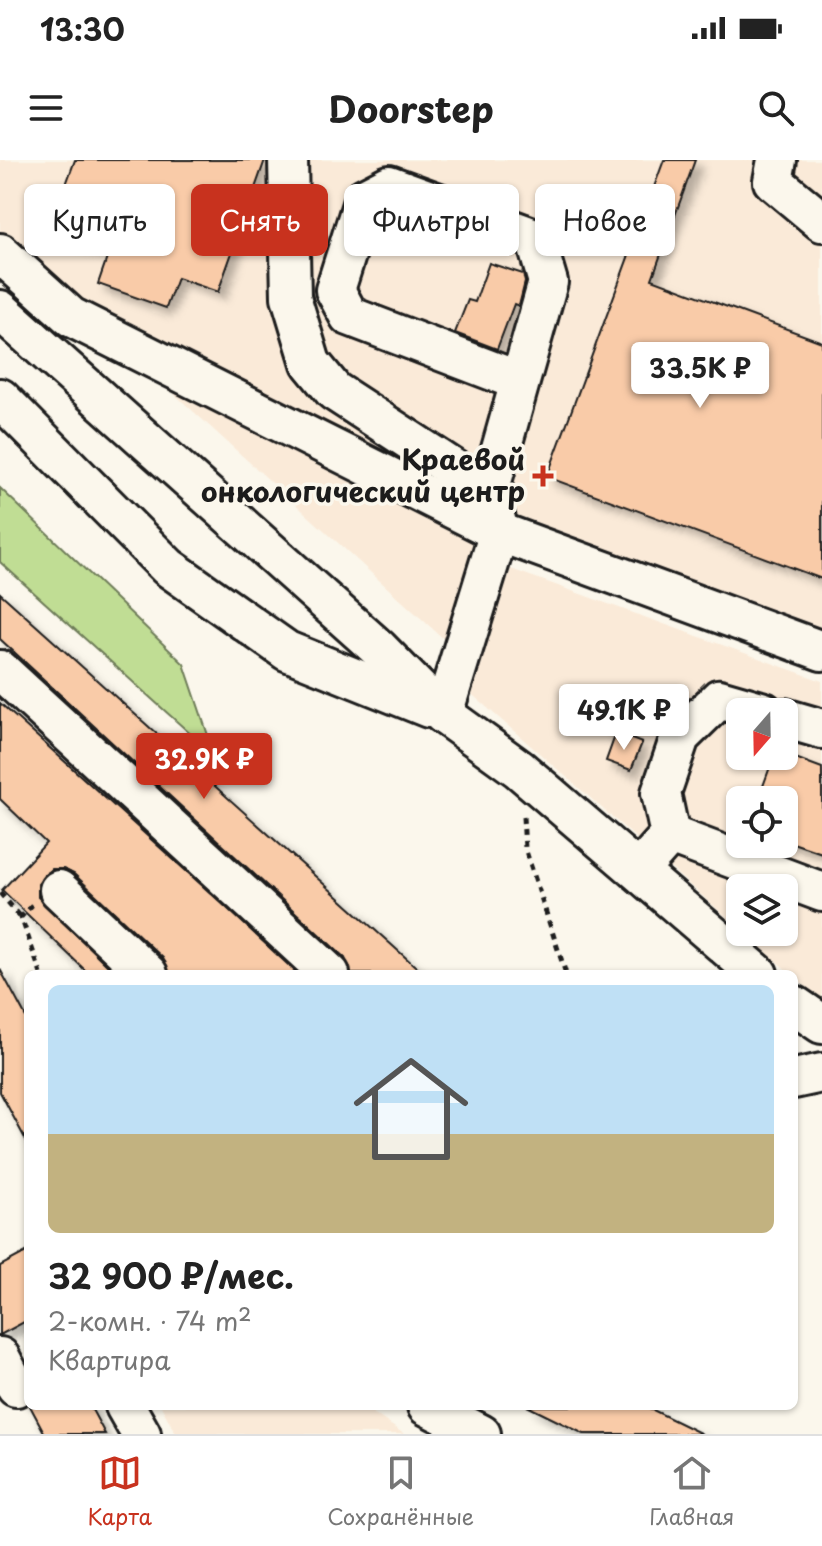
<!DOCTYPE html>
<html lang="ru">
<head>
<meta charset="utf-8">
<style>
	:root { --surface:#fff; --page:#f6f6f6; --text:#222; --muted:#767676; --line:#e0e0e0; --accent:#c8321e }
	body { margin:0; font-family:"Playpen Sans",sans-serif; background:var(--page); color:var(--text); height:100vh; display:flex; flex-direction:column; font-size:30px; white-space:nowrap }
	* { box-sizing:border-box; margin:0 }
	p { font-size:26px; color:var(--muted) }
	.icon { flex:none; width:44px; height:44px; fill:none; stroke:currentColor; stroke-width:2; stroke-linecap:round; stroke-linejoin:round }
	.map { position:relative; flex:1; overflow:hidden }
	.side { position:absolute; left:24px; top:810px; width:774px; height:440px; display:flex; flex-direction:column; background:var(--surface); border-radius:12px; box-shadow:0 2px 6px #0004 }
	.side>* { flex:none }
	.top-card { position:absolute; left:24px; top:24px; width:774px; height:72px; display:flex; gap:16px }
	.needle { width:52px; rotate:200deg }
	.buttons { position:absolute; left:726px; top:538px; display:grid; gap:16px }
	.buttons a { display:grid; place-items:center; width:72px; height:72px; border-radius:12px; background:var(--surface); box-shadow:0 2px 6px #0004; font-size:40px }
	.price { position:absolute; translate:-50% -68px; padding:0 18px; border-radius:8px; background:#fff; color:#222; font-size:26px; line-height:52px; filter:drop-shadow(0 2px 4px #0008) }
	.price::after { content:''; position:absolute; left:50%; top:48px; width:24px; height:18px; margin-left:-12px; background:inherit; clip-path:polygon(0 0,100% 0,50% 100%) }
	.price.on { background:var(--accent); color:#fff }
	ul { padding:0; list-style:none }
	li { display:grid; align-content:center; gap:16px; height:424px; padding:0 24px }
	li span { display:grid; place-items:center; height:248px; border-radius:12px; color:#555 }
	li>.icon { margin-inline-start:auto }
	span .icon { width:144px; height:144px; fill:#fffc; stroke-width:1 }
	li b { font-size:34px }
	.pill { padding:0 28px; border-radius:12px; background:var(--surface); box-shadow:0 2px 6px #0004; font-size:28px; line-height:72px }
	.pill.on { background:var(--accent); color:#fff }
	.status { display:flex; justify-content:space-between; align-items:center; height:56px; padding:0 40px; background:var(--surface); direction:ltr }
	.status svg { height:22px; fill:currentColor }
	header { display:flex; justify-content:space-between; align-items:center; height:104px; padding:0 24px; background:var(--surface); font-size:36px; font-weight:700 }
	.tabs { display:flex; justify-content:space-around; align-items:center; height:112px; border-top:2px solid var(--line); background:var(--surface); font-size:22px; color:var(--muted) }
	.tabs a { display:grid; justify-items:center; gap:4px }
	.tabs .on { color:var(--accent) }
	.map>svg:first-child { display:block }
</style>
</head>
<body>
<div class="status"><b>13:30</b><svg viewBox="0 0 49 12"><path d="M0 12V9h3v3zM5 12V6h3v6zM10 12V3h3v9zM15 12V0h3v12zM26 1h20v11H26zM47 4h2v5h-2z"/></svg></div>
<header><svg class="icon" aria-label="menu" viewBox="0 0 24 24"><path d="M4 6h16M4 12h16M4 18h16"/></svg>Doorstep<svg class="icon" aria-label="search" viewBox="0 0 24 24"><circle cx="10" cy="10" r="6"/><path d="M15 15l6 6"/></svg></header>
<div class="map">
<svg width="822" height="1274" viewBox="0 0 822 1274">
	<defs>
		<filter id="shadow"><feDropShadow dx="7" dy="7" stdDeviation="4" flood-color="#0004"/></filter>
	</defs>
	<rect width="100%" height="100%" fill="#fbf7ec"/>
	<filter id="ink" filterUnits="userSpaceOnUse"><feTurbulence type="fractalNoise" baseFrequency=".0125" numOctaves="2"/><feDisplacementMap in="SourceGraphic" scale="16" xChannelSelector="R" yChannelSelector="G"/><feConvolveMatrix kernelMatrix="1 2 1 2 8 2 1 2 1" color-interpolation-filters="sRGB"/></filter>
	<g filter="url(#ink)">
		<!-- built -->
		<g fill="#faead8" fill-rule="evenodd">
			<path d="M 0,0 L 822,0 L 822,511 L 511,400 L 446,481 L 172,232 L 61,174 L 0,121 Z"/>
			<path d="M 511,409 L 822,521 L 822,841 L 743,772 L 784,772 L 784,728 L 740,728 L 740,769 L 467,530 ZM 740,552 L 784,552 L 784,596 L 740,596 ZM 740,640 L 784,640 L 784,684 L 740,684 Z"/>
			<path d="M 161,1246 L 363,1246 L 404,1274 L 176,1274 Z"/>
		</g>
		<!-- green -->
		<path fill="#c0dd94" stroke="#6e7c58" stroke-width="2" d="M 0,328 L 184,504 L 215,596 L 0,402 Z"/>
		<!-- building -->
		<g fill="#f9cba8" stroke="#1c1c1c" stroke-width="2" filter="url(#shadow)">
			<path d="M 75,0 L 265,0 L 218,132 L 177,118 L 166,148 L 98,124 L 109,92 L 49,71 Z"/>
			<path d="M 664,0 L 695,0 L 652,119 L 822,182 L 822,419 L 547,317 Z"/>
			<path d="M 489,103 L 523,114 L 525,122 L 519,146 L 514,144 L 497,189 L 455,173 L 468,140 L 475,142 Z"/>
			<path d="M 0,433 L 424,814 L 351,814 L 345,798 L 0,479 Z"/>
			<path d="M 0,543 L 216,738 L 298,814 L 169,814 L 163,798 L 74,714 L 63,709 L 52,709 L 38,724 L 38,737 L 116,814 L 89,814 L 2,730 L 46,683 L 0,639 Z"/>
			<path d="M 616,573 L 642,583 L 631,610 L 606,601 Z"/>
			<path d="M 774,596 L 790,596 L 822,608 L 822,693 L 784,680 L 784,640 L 758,640 Z"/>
			<path d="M 0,809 L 28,861 L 28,984 L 0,932 Z"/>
			<path d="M 28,1091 L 28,1160 L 0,1175 L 0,1106 Z"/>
			<path d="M 30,1246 L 90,1246 L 105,1274 L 45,1274 Z"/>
			<path d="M 527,1246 L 645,1246 L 702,1274 L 584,1274 Z"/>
		</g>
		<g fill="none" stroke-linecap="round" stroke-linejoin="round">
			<defs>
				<g id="minor">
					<path d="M 288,0 L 291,137 L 311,203 L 334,231 L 489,332"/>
					<path d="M 777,0 L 773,21 L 822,62"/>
					<path d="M 0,93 L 71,157 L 499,372 L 822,491"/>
					<path d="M 0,150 L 379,489 L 443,554 L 519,609 L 758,814"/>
					<path d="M 0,238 L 168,407 L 287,491 L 429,548"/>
					<path d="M 0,510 L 330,814"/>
					<path d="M 443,554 L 499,372 L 489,332 L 548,122 L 535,78 L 389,25 L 364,38 L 335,130 L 349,156 L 519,221"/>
					<path d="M 784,558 L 822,569"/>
					<path d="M 670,675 L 822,732"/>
					<path d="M 639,710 L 670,675 L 661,633 L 680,577 L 719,539 L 764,552"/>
					<path d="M 59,730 L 148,814"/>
					<path d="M 794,845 L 822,864"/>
					<path d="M 794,919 L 822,913"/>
					<path d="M 0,1197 L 16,1227"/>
					<path d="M 125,1246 L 141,1274"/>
					<path d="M 427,1246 L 481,1274"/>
				</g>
			</defs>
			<!-- minor casing -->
			<use href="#minor" stroke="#1c1c1c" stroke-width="44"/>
			<!-- path -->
			<g stroke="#1c1c1c" stroke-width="5" stroke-dasharray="6 6" stroke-linecap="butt">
				<path d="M 523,657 L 525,688 L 566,814"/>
				<path d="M 0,733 L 21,757"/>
				<path d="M 32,745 L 21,757 L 41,814"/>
			</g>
			<!-- minor -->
			<use href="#minor" stroke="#fbf7ec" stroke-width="38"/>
		</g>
	</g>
	<!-- markers -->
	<path fill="#c8321e" stroke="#fbf7ec" stroke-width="3" d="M539 304h8v8h8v8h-8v8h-8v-8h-8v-8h8z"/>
	<g text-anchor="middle" stroke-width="7" stroke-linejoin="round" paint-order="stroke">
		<!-- poi labels -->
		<g font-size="28" font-weight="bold" fill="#1c1c1c" stroke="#fbf7ec" text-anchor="end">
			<text x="525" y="310">Краевой<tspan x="525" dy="32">онкологический центр</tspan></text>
		</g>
	</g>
</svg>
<div class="buttons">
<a><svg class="needle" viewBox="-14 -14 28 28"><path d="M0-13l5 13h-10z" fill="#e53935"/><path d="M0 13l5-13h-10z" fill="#767676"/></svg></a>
<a><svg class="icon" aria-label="locate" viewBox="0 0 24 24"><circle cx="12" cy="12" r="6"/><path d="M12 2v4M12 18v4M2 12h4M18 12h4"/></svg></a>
<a><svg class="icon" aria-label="layers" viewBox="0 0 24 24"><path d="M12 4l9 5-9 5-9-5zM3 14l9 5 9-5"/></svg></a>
</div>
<b class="price" style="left:700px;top:250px">33.5K ₽</b>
<b class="price" style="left:624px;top:592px">49.1K ₽</b>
<b class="price on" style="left:204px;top:641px">32.9K ₽</b>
<div class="top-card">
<a class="pill">Купить</a>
<a class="pill on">Снять</a>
<a class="pill">Фильтры</a>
<a class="pill">Новое</a>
</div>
<section class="side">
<ul>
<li><span style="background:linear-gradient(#bfe0f5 60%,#c2b280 0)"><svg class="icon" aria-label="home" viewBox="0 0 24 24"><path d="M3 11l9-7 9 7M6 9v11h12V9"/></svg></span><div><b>32 900 ₽/мес.</b><p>2-комн. · 74 m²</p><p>Квартира</p></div></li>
</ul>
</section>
</div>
<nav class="tabs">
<a class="on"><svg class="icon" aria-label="map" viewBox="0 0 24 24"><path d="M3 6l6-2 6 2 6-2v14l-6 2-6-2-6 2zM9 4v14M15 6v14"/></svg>Карта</a>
<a><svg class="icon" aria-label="saved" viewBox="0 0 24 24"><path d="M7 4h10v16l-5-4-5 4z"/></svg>Сохранённые</a>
<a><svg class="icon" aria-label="home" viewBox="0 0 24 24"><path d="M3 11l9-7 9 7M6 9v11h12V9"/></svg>Главная</a>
</nav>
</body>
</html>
